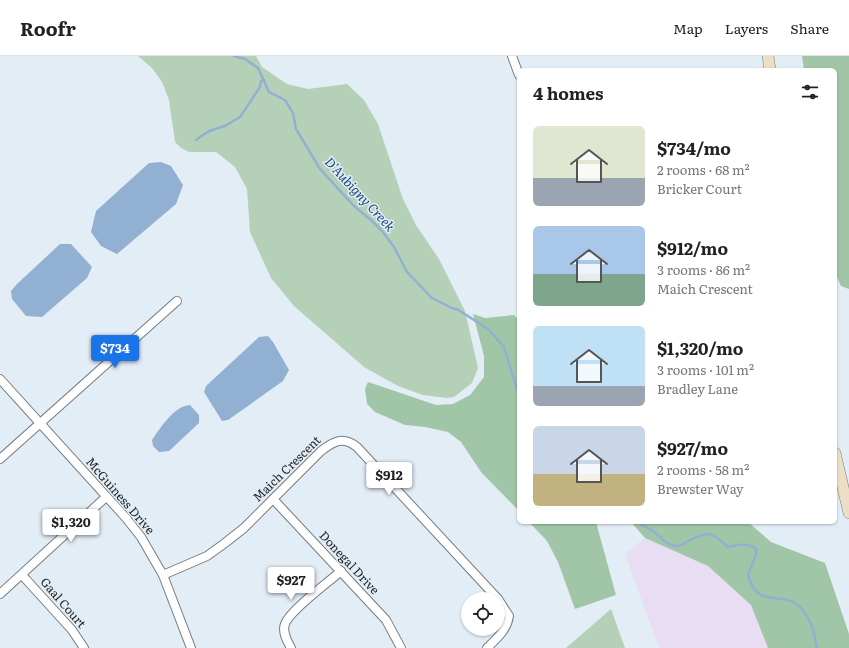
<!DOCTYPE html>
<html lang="en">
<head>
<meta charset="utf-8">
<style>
	:root { --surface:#fff; --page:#f6f6f6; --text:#222; --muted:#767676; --line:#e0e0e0; --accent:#1a73e8 }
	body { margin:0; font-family:Literata,serif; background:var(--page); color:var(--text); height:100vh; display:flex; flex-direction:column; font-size:15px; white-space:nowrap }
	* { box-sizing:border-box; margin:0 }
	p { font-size:13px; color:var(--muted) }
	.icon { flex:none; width:22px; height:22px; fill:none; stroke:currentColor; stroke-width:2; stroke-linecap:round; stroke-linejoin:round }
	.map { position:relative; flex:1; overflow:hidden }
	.panel { position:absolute; left:517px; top:12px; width:320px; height:456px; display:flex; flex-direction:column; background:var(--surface); border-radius:6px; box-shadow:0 1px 3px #0004 }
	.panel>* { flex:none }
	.controls { position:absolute; left:461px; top:536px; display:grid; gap:8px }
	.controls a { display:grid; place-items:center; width:44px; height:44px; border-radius:50%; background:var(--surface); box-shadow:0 1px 3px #0004; font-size:20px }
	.price { position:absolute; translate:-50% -34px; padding:0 9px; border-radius:4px; background:#fff; color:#222; font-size:13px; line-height:26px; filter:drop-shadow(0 1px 2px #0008) }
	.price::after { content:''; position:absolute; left:50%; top:24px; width:12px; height:9px; margin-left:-6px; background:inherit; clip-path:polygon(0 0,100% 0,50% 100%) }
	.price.on { background:var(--accent); color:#fff }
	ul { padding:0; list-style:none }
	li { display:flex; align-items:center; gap:12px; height:100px; padding:0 16px }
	li span { display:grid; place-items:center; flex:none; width:112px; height:80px; border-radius:6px; color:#555 }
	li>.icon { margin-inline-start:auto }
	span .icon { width:48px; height:48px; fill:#fffc; stroke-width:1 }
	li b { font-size:17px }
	h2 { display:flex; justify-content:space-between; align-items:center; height:48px; padding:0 16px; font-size:17px }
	header { display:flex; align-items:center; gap:24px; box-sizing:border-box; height:56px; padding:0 20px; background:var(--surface); border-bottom:1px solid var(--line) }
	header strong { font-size:19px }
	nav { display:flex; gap:22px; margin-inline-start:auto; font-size:14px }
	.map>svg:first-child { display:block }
</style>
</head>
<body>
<header>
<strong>Roofr</strong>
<nav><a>Map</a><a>Layers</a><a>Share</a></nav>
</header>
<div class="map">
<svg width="849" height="592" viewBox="0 0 849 592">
	<rect width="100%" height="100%" fill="#e3edf6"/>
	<!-- industrial -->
	<path fill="#e8ddf2" d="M 645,482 L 708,510 L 751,549 L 768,592 L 659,592 L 625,498 Z"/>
	<!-- green -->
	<g fill="#b4d1b8">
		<path d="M 138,0 L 256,0 L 262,11 L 287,28 L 308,33 L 347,28 L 364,44 L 378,68 L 403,143 L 416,169 L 439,203 L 465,255 L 478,312 L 472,327 L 454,341 L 447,342 L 423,339 L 398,330 L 364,311 L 294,250 L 271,222 L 250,176 L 247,133 L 235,111 L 216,96 L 189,96 L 181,92 L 175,86 L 169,44 L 162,26 L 152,12 Z"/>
		<path d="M 611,553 L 625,592 L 566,592 Z"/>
	</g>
	<!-- forest -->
	<g fill="#a1c6a7">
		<path d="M 802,0 L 849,0 L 849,233 L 841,230 L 835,217 L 835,14 L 804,14 Z"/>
		<path d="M 473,258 L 485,262 L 514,259 L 519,264 L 519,455 L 481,416 L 461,386 L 448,376 L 425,371 L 405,369 L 375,356 L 367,348 L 365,333 L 368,326 L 436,349 L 453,348 L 470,339 L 484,321 L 484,300 Z"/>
		<path d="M 529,466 L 596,466 L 616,539 L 575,553 L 558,506 L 547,485 Z"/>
		<path d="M 631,466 L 748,466 L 771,486 L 825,507 L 849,578 L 849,592 L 768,592 L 751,549 L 708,510 L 645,482 Z"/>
	</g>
	<!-- water -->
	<g fill="#91b0d2">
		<path d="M 161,106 L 171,110 L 183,129 L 176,148 L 117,198 L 101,190 L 91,176 L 96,155 L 149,107 Z"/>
		<path d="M 60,188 L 71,188 L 92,211 L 87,222 L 42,261 L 26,260 L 12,243 L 11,235 L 17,228 Z"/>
		<path d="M 268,280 L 273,286 L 289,314 L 283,325 L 228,364 L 222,365 L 204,336 L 206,330 L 259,281 Z"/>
		<path d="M 190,349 L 199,359 L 199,367 L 169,395 L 159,396 L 153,390 L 152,384 C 161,371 174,350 190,349 Z"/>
	</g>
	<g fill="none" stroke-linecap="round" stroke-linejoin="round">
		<!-- stream -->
		<g stroke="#91b0d2" stroke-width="2.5">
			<path d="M 234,0 L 245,3 L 258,12 L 269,36 L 285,44 L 293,57 L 296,73 L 320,113 L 354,150 L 371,164 L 382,175 L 394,191 L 407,216 L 432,242 L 454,253 L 457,253 L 488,273 L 504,291 L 519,340"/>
			<path d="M 196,84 L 209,75 L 225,70 L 240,61 L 260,31 L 261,25 L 264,24"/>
			<path d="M 638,466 C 643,470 649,472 654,476 C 661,481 667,490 677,490 C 681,490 685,487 688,485 C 710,474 711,476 728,491 C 739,489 748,486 756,493 L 756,499 L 748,518 C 756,555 785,533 801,552 C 805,557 810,565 812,571 C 815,577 815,585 817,592"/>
		</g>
		<defs>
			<g id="minor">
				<path d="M 512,0 L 519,19"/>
				<path d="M 0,323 L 126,462 L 141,481 L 163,519 L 191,592"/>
				<path d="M 0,403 L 177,245"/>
				<path d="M 273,443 L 386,564 L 401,592"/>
				<path d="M 22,519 L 72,574 L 84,592"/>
				<path d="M 163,519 L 207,500 L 225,487 L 244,472 L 321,395 C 334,385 343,380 357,391 L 498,543"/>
				<path d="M 0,538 L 106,441"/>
				<path d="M 291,592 C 287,585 282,576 285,568 C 290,554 329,526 341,515"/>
				<path d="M 487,592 C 497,582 507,574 509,560 L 498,543"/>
			</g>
			<g id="secondary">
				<path d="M 768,0 L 770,14"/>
				<path d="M 835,397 L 849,457"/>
			</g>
		</defs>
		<!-- minor casing -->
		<use href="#minor" stroke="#737c83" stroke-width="10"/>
		<!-- secondary casing -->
		<use href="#secondary" stroke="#737c83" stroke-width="12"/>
		<!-- minor -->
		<use href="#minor" stroke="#fff" stroke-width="8"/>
		<!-- secondary -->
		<use href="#secondary" stroke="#eddfc5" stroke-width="11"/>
	</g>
	<g text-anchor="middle" stroke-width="3" stroke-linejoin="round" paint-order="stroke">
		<!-- street labels -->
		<g font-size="12" fill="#1c2022" stroke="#e3edf6">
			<text transform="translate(287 413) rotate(-44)" y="4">Maich Crescent</text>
			<text transform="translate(120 440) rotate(49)" y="4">McGuiness Drive</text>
			<text transform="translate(349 507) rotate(47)" y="4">Donegal Drive</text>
			<text transform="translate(63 547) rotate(49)" y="4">Gaal Court</text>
		</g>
		<!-- water labels -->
		<g font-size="13" font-style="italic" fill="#1b4a75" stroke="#e3edf6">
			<text transform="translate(360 138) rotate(47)" y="5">D'Aubigny Creek</text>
		</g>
	</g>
</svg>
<div class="controls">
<a><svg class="icon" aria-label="locate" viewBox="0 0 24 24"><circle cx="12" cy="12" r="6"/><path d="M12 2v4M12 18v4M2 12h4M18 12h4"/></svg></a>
</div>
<b class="price on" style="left:115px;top:313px">$734</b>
<b class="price" style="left:389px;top:440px">$912</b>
<b class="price" style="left:71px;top:487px">$1,320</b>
<b class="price" style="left:291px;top:545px">$927</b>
<section class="panel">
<h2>4 homes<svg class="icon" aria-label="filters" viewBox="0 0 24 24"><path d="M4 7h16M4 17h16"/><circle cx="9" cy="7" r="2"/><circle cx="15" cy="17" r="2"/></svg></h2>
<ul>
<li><span style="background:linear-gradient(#dfe7d0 65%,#9aa5b1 0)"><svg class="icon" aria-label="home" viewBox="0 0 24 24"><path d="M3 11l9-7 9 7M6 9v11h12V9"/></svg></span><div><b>$734/mo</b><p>2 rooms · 68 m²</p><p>Bricker Court</p></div></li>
<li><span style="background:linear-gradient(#a9c7e8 60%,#7fa58c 0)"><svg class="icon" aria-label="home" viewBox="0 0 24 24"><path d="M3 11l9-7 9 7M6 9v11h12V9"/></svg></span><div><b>$912/mo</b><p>3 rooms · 86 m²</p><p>Maich Crescent</p></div></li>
<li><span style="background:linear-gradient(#bfe0f5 75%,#9aa5b1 0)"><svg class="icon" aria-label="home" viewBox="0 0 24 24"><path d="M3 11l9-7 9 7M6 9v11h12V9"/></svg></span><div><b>$1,320/mo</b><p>3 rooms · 101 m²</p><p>Bradley Lane</p></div></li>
<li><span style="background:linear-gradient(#c9d6e8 60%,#c2b280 0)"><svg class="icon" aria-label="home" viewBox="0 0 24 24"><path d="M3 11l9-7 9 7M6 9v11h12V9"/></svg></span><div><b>$927/mo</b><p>2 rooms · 58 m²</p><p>Brewster Way</p></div></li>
</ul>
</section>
</div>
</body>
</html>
